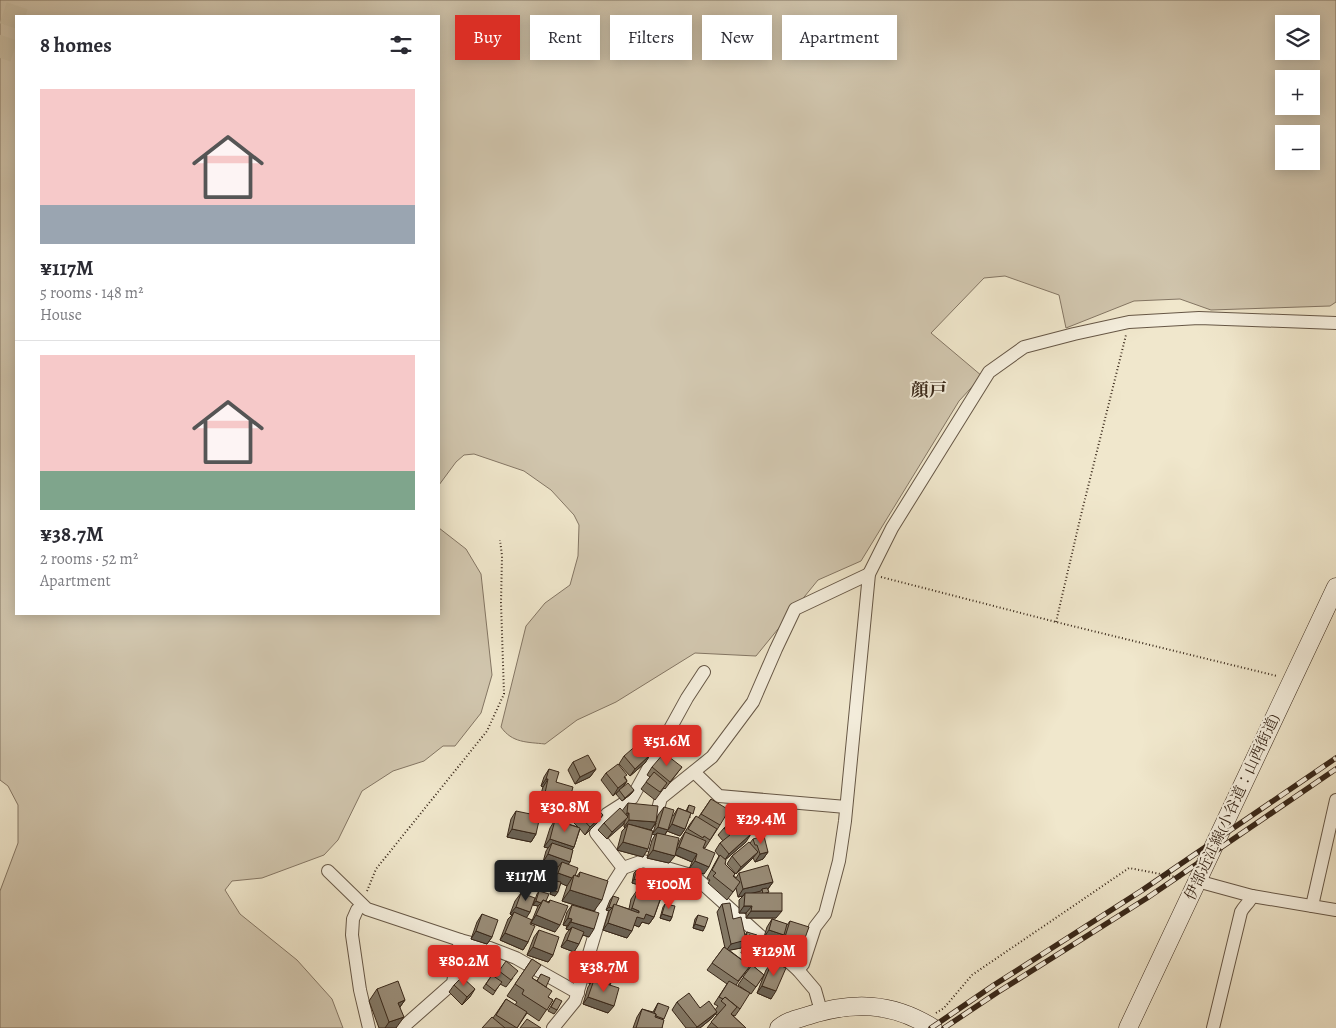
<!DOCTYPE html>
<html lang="en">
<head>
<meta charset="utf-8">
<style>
	:root { --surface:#fff; --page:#f7f7f7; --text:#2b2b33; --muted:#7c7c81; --line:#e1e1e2; --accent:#d93025 }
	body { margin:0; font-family:Alegreya,"Noto Serif JP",serif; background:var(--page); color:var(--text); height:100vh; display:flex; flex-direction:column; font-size:19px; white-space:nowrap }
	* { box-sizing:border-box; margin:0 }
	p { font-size:16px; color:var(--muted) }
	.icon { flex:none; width:28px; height:28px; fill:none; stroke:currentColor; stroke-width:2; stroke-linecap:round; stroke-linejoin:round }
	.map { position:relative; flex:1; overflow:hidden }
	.side { position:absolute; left:15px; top:15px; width:425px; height:600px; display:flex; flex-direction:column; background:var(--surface); border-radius:0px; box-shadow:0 2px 12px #0003 }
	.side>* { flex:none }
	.hud { position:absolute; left:455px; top:15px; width:475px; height:45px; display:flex; gap:10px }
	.fabs { position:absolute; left:1275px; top:15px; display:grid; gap:10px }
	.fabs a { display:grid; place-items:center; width:45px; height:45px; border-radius:0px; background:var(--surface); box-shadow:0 2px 12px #0003; font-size:25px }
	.price { position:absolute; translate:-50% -42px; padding:0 11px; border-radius:5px; background:var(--accent); color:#fff; font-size:16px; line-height:32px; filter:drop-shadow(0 1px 2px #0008) }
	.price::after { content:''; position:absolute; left:50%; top:30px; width:15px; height:11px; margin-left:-8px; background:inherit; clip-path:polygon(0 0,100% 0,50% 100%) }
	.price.active { background:#222; color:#fff }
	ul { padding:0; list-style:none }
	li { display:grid; align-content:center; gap:10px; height:265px; padding:0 25px }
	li+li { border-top:1px solid var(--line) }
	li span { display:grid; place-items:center; height:155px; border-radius:0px; color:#555 }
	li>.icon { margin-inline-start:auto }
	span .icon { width:90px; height:90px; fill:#fffc; stroke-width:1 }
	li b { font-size:21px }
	h2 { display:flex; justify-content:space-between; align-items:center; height:60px; padding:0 25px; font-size:21px }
	.pill { padding:0 18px; border-radius:0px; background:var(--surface); box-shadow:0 2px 12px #0003; font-size:18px; line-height:45px }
	.pill.active { background:var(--accent); color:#fff }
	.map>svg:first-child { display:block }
</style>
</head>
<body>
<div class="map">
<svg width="1336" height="1028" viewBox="0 0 1336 1028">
	<rect width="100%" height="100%" fill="#f0e7cc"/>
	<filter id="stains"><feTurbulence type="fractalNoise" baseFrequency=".004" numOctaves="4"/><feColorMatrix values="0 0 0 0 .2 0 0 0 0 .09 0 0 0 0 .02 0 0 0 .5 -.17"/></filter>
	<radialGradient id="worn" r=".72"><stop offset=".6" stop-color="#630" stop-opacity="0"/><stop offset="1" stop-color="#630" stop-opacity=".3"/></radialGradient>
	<!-- green -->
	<path fill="#d1c6ae" stroke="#847664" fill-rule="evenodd" d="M 0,0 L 1336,0 L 1336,302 L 1330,306 L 1211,310 L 1180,299 L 1134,301 L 1066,328 L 1059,295 L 1005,276 L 984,278 L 931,333 L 982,376 L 959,401 L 861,561 L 818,580 L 756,656 L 695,653 L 616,702 L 577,720 L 545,744 C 527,742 512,743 501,727 L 526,626 L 545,603 L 570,585 L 578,556 L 579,525 L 574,515 L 551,490 L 524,471 L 474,454 L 464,455 L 456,462 L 439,485 L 439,16 L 16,16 L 16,614 L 439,614 L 439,528 L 466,549 L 481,574 L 492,675 L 481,713 L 455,746 L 443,746 L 424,761 L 393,771 L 362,791 L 338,840 L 324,855 L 262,878 L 232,881 L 225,890 L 240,914 L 297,960 L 332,999 L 343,1028 L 0,1028 L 0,891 L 18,843 L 18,805 L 8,786 L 0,780 ZM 1284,24 L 1311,24 L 1311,51 L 1284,51 ZM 1284,79 L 1311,79 L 1311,106 L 1284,106 ZM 1284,134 L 1311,134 L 1311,161 L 1284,161 Z"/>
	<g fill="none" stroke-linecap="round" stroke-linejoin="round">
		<!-- motorway-tunnel -->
		<path stroke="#cbc1a8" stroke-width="22" stroke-dasharray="22 11" stroke-linecap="butt" d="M 0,58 L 19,0"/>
		<defs>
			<g id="minor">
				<path d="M 694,772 L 719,796 L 846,807"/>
				<path d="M 648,845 L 661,798 L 712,757 L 753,702 L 776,649 L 795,609 L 869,574"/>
				<path d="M 623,868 L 596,833 L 600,823 L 607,814 L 632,798 L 687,698 L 704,672"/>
				<path d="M 328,871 L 367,909 L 460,940 L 490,948 L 516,958 L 578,993"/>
				<path d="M 1197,881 L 1252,896 L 1336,910"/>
				<path d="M 362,905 L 357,910 L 353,919 L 352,935 L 360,990 L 369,1028"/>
				<path d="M 1312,906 L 1336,800"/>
				<path d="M 798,970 L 803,964 L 815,927 L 825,914 L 839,861 L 845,821 L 869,574 L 892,528 L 989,372 L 1024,347 L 1074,334 L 1129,322 L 1199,318 L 1336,323"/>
				<path d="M 402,1028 L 453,983 L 460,940"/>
				<path d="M 553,1028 L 575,1001 L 607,893 L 623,868 L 643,861 L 694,876 L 798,970 L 815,990 L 821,1011"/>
				<path d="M 1213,1028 L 1241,912 C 1244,906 1250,902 1252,896"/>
			</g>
			<g id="secondary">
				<path d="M 779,1028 C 787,1021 797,1019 807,1016 C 852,1001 892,1002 933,1028"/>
				<path d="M 1128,1028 L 1336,587"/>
			</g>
		</defs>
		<!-- minor casing -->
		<use href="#minor" stroke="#665746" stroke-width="14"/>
		<!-- secondary casing -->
		<use href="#secondary" stroke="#382719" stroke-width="19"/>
		<!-- path -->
		<g stroke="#382719" stroke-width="2" stroke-dasharray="1 2.5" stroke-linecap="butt">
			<path d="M 881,577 L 1056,622 L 1277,676"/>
			<path d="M 1056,622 L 1081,515 L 1126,335"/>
			<path d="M 367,891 L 376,869 L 487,731 L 504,694 L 501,603 L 502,556 L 500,540"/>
			<path d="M 936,1013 L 944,1008 L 972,975 L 1129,868 L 1182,878"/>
		</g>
		<!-- minor -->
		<use href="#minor" stroke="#f5efde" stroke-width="12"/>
		<!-- secondary -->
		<use href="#secondary" stroke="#f5efde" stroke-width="18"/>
		<defs>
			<g id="rail">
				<path d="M 931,1028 L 994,985 L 1141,891 L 1336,758"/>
				<path d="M 944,1028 L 998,992 L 1147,898 L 1336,769"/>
			</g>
		</defs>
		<!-- rail casing -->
		<use href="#rail" stroke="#382719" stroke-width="5.5"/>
		<!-- rail -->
		<use href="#rail" stroke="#f5efde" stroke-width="4" stroke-dasharray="11" stroke-linecap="butt"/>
	</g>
	<!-- wall -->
	<g fill="#837865" stroke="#382719" fill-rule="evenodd">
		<path d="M 650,755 L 645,763 L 630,776 L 619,764 L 624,756 Z"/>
		<path d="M 573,762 L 596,769 L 590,777 L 575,784 L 568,770 Z"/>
		<path d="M 652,767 L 682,767 L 665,789 L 664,788 L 655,800 L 641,789 L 650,777 L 647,775 Z"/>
		<path d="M 549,769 L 556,782 L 569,802 L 563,810 L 542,804 L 542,801 L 539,800 L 543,787 L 541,786 L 544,777 Z"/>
		<path d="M 606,773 L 625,777 L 627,781 L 623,787 L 634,790 L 631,794 L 622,801 L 616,794 L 618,791 L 613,796 L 601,780 Z"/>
		<path d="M 711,799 L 720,825 L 705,848 L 703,847 L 703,848 L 704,874 L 689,869 L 692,862 L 675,855 L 669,863 L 647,858 L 652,840 L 655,835 L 652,834 L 643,857 L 617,850 L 622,831 L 625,828 L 624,827 L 624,823 L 607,839 L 598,830 L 604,823 L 622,811 L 628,803 L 656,822 L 658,815 L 664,807 L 673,816 L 678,808 L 686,811 L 689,805 L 690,818 L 689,817 L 685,829 L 680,836 L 667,831 L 665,835 L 676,849 L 680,840 L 690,824 L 696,816 L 698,818 ZM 656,823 L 653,833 L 651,830 Z"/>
		<path d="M 570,805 L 598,822 L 585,835 L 580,829 L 574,847 L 572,850 L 570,862 L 568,864 L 575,876 L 577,876 L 580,872 L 594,911 L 562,901 L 567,886 L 561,883 L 555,896 L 550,894 L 553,884 L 555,881 L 553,880 L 558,867 L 543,862 L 546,851 L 548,848 L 544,847 L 550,828 L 555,820 L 578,827 L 564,813 Z"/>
		<path d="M 516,811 L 536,834 L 531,842 L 507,837 L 511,819 Z"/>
		<path d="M 724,828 L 746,842 L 725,860 L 725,864 L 736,878 L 739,873 L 773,882 L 768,889 L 768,893 L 776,918 L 746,918 L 746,913 L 739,913 L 739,900 L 743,896 L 738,897 L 736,888 L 727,900 L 708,883 L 710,880 L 707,878 L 715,863 L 719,856 L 715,851 L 720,843 L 723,841 L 718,835 Z"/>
		<path d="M 753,839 L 768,852 L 763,859 L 755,862 L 753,858 L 736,874 L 727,864 L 732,856 L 750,843 Z"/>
		<path d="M 653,869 L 663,895 L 662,895 L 654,917 L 649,924 L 642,922 L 639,927 L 634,925 L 627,938 L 603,930 L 609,911 L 606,910 L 610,900 L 613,896 L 616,905 L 629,909 L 631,899 L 640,886 L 645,888 L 648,876 Z"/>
		<path d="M 637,870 L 643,886 L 632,883 L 634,873 Z"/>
		<path d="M 539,891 L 546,901 L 548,902 L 550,900 L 555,932 L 531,923 L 538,906 L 533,905 L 537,894 Z"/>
		<path d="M 521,893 L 530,912 L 526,917 L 530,924 L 528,942 L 523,950 L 500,940 L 508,919 L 512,915 L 510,914 L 515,901 Z"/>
		<path d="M 665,904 L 672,917 L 670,921 L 660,918 L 663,907 Z"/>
		<path d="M 722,904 L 745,935 L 747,932 L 756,937 L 764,960 L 741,953 L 744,943 L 741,948 L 729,950 L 750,966 L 736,985 L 740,1009 L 735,1016 L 732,1015 L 746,1028 L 707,1028 L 717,1015 L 715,1014 L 711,1019 L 700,1028 L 686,1028 L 672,1010 L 677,1002 L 700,1008 L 715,1010 L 718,1006 L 714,1004 L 727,984 L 707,970 L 724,947 L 725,948 L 717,912 Z"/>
		<path d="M 572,905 L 589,937 L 583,935 L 574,952 L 561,947 L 566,934 L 569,930 L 566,929 L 567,926 L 563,925 L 567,912 Z"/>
		<path d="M 482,914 L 492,937 L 487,944 L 471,939 L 477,922 Z"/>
		<path d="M 698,915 L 703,931 L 693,928 L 695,919 Z"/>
		<path d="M 772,919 L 787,925 L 790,921 L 805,938 L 800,946 L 798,945 L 793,952 L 778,947 L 781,939 L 779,942 L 764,937 L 767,927 Z"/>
		<path d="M 539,930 L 553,955 L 548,962 L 527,955 L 534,937 Z"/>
		<path d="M 532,959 L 532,978 L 537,981 L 541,974 L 546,987 L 548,997 L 553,1000 L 539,1021 L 527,1013 L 517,1028 L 482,1028 L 493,1018 L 506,999 L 515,1005 L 517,1002 L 507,996 Z"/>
		<path d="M 772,962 L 771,999 L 757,993 L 766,970 Z"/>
		<path d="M 598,964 L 612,981 L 610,985 L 608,1013 L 583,1004 L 588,987 L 590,984 L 589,984 L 592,972 Z"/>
		<path d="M 752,965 L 764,975 L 751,994 L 738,985 Z"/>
		<path d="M 499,971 L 513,978 L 506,987 L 500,984 L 493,995 L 483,988 L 492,975 L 495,977 Z"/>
		<path d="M 454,985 L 470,997 L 462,1005 L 449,992 Z"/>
		<path d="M 377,989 L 405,1000 L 400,1007 L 396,1028 L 379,1028 L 369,1001 Z"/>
		<path d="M 556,998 L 557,1010 L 554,1014 L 548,1011 Z"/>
		<path d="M 658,1003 L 663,1020 L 662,1028 L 633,1028 L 637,1017 L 642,1009 L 653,1012 Z"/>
	</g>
	<!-- shaded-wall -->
	<g fill="#6a6153" stroke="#382719">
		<path d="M 650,755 L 645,763 L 630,776 L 635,769 Z"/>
		<path d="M 596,769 L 590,777 L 575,784 L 580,777 Z"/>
		<path d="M 546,779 L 548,779 L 543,787 L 541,786 Z"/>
		<path d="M 627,781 L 622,788 L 613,796 L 618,788 Z"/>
		<path d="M 634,790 L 631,794 L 622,801 L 625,798 Z"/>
		<path d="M 545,793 L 548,793 L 542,801 L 539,800 Z"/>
		<path d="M 547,796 L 569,802 L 563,810 L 542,804 Z"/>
		<path d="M 627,813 L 629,813 L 623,825 L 607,839 Z"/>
		<path d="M 603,815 L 598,822 L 585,835 L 590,827 Z"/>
		<path d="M 629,820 L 656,822 L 651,830 L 628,824 L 625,828 L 624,827 Z"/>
		<path d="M 672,824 L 685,829 L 680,836 L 667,831 L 663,838 L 657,833 L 655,835 L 652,834 L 658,827 L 668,830 Z"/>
		<path d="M 512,829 L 536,834 L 531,842 L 507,837 Z"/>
		<path d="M 751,834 L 746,842 L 724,861 L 729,854 Z"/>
		<path d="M 550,839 L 574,847 L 569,854 L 552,843 L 548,848 L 544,847 Z"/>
		<path d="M 623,842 L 648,849 L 643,857 L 617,850 Z"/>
		<path d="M 679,847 L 697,854 L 692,862 L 674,854 Z"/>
		<path d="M 653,850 L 675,856 L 669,863 L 647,858 Z"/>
		<path d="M 758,852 L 752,859 L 736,874 L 741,867 Z"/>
		<path d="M 768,852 L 763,859 L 755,862 L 760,854 Z"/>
		<path d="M 548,854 L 570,862 L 565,869 L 562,862 L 558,867 L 543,862 Z"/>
		<path d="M 695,861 L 709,867 L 704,874 L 689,869 Z"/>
		<path d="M 558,873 L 572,878 L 567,886 L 553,880 Z"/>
		<path d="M 634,879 L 645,882 L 643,886 L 632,883 Z"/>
		<path d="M 773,882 L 767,890 L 762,889 L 761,891 L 745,895 L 745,893 L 743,896 L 738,897 L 743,889 Z"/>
		<path d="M 650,884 L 668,887 L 663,895 L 645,891 Z"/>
		<path d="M 552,890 L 558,892 L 555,896 L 550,894 Z"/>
		<path d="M 570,890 L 602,900 L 594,911 L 562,901 Z"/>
		<path d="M 536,901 L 541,903 L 538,906 L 533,905 Z"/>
		<path d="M 744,906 L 752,906 L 746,913 L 739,913 Z"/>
		<path d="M 516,907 L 530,912 L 525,920 L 514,912 L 512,915 L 510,914 Z"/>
		<path d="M 609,907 L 612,908 L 609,911 L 606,910 Z"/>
		<path d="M 632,908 L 639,911 L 634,918 L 627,916 Z"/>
		<path d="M 751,911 L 782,911 L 776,918 L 746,918 Z"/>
		<path d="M 646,914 L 654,917 L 649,924 L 642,922 L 639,927 L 632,924 L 637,917 Z"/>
		<path d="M 662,914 L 672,917 L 670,921 L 660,918 Z"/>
		<path d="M 536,915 L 560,925 L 555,932 L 531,923 Z"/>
		<path d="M 568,918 L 572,919 L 567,926 L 563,925 Z"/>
		<path d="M 571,922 L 594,929 L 589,937 L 570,931 L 572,927 L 569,930 L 566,929 Z"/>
		<path d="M 608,923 L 632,931 L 627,938 L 603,930 Z"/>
		<path d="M 695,924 L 705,927 L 703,931 L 693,928 Z"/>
		<path d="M 769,930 L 784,935 L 779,942 L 764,937 Z"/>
		<path d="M 476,931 L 492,937 L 487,944 L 471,939 Z"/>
		<path d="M 505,933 L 528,942 L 523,950 L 500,940 Z"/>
		<path d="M 801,937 L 805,938 L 800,946 L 798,945 L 793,952 L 778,947 L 784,940 Z"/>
		<path d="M 746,938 L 747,938 L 741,948 L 726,951 L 731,944 Z"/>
		<path d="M 567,940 L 579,944 L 574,952 L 561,947 Z"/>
		<path d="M 746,945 L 769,952 L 764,960 L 741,953 Z"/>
		<path d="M 533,947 L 553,955 L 548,962 L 527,955 Z"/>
		<path d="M 594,976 L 612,981 L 607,989 L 594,980 L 590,984 L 589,984 Z"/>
		<path d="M 762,986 L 776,991 L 771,999 L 757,993 Z"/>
		<path d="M 475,989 L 470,997 L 462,1005 L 467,997 Z"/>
		<path d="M 588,997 L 614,1006 L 608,1013 L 583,1004 Z"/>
		<path d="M 405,1000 L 397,1011 L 398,1003 Z"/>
		<path d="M 717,1012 L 711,1019 L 700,1028 L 696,1028 Z"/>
		<path d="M 404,1017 L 396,1028 L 385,1028 L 389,1022 Z"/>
	</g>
	<!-- building -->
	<g fill="#988b76" stroke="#382719">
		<path d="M 639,743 L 650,755 L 635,769 L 624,756 Z"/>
		<path d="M 664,753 L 682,767 L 670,782 L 652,767 Z"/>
		<path d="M 588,755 L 596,769 L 580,777 L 573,762 Z"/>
		<path d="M 618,764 L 627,775 L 624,777 L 627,781 L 618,788 L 606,773 Z"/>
		<path d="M 549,769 L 559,772 L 556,782 L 573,787 L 569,802 L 547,796 L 548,793 L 545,793 L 548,779 L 546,779 Z"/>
		<path d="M 654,772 L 667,783 L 660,792 L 646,782 Z"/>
		<path d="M 628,783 L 634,790 L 625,798 L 619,790 Z"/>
		<path d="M 583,793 L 603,815 L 590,827 L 570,805 Z"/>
		<path d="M 711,799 L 729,810 L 720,825 L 701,814 Z"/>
		<path d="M 628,803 L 658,806 L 656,822 L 629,820 L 629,813 L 627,813 Z"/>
		<path d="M 689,805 L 695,807 L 693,814 L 687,811 Z"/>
		<path d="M 664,807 L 674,810 L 668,830 L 658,827 Z"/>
		<path d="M 620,808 L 628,817 L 612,832 L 604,823 Z"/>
		<path d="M 678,808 L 691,813 L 685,829 L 672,824 Z"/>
		<path d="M 516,811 L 540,816 L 536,834 L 512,829 Z"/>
		<path d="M 696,816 L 717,829 L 710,840 L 704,836 L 703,838 L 688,829 Z"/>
		<path d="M 736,817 L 751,834 L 729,854 L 720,843 L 730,835 L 724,828 Z"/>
		<path d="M 555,820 L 580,828 L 574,847 L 550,839 Z"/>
		<path d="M 628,824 L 653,831 L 648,849 L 623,842 Z"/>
		<path d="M 685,832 L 706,841 L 703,848 L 715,853 L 709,867 L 695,861 L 697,854 L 679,847 Z"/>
		<path d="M 657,833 L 679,838 L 675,856 L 653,850 Z"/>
		<path d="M 764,836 L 768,852 L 760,854 L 757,845 L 755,845 L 753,839 Z"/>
		<path d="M 749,842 L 758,852 L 741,867 L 732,856 Z"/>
		<path d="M 552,843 L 573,850 L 570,862 L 548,854 Z"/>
		<path d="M 720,855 L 726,860 L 725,864 L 735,874 L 733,876 L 740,882 L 733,892 L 713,876 L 716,873 L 712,870 Z"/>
		<path d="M 562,862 L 578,868 L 575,876 L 574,875 L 572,878 L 558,873 Z"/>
		<path d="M 768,865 L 773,882 L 743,889 L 739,873 Z"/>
		<path d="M 653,869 L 672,873 L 668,887 L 650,884 Z"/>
		<path d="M 637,870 L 648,873 L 645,882 L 634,879 Z"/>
		<path d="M 580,872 L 608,881 L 602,900 L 570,890 L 574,875 L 579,877 Z"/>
		<path d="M 555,881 L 561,882 L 558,892 L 552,890 Z"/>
		<path d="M 640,886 L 662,894 L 654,917 L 646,914 L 644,919 L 637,917 L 632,931 L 608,923 L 614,904 L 639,913 L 639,911 L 632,908 L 637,892 L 638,892 Z"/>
		<path d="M 767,888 L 769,892 L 763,894 L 762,889 Z"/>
		<path d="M 539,891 L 549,894 L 546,901 L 543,900 L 541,903 L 536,901 Z"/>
		<path d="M 521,893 L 535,898 L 530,912 L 516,907 Z"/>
		<path d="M 745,893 L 782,893 L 782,911 L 751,911 L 752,906 L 744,906 Z"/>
		<path d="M 613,896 L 619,898 L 616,905 L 614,904 L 612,908 L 609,907 Z"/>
		<path d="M 543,900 L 549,903 L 550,900 L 568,906 L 560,925 L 536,915 Z"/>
		<path d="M 730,903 L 733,919 L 741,917 L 746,940 L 731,944 L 722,904 Z"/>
		<path d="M 665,904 L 675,906 L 672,917 L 662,914 Z"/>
		<path d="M 572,905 L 599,913 L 594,929 L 571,922 L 572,919 L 568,918 Z"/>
		<path d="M 514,912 L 532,920 L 530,924 L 535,926 L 528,942 L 505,933 Z"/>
		<path d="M 482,914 L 498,920 L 492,937 L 476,931 Z"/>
		<path d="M 698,915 L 708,918 L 705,927 L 695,924 Z"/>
		<path d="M 772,919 L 787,924 L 784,935 L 769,930 Z"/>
		<path d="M 790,921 L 809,927 L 805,938 L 801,937 L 798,944 L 784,940 Z"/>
		<path d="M 572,927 L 584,932 L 579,944 L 567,940 Z"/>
		<path d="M 539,930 L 559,937 L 553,955 L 533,947 Z"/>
		<path d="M 747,932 L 757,935 L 756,937 L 749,935 L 747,938 L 746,938 Z"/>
		<path d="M 749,935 L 773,942 L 769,952 L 746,945 Z"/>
		<path d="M 724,947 L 750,966 L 738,981 L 712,963 Z"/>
		<path d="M 532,959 L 541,965 L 532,978 L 552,991 L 548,997 L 553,1000 L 547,1010 L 522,994 L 524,990 L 515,984 Z"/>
		<path d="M 506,961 L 518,971 L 511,980 L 499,971 Z"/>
		<path d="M 772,962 L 786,968 L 776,991 L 762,986 Z"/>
		<path d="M 598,964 L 616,969 L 612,981 L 594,976 Z"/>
		<path d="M 752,965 L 764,975 L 756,987 L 743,977 Z"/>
		<path d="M 541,974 L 550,978 L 546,987 L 537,981 Z"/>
		<path d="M 492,975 L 502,982 L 495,991 L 486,984 Z"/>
		<path d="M 462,977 L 475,989 L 467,997 L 454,985 Z"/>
		<path d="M 594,980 L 619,988 L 614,1006 L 588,997 Z"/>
		<path d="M 398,981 L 405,1000 L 398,1003 L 404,1017 L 389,1022 L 377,989 Z"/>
		<path d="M 729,981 L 750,993 L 740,1009 L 725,997 L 723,999 L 719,997 Z"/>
		<path d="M 689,993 L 700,1008 L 709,1001 L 717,1012 L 697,1027 L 677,1002 Z"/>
		<path d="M 725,997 L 737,1007 L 731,1014 L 746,1028 L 718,1028 L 711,1022 L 726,1005 L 721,1001 Z"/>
		<path d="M 556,998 L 562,1001 L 557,1010 L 551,1007 Z"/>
		<path d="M 506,999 L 527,1012 L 517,1028 L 496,1015 Z"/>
		<path d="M 658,1003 L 669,1007 L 664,1019 L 656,1016 L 656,1014 L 654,1013 Z"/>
		<path d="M 642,1009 L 656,1014 L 655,1017 L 664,1020 L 662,1028 L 636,1028 Z"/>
		<path d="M 492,1017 L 505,1028 L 482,1028 Z"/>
		<path d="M 527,1019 L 541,1028 L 520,1028 Z"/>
	</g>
	<g text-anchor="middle" stroke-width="4" stroke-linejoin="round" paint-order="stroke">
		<!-- street labels -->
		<g font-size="15" fill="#382719" stroke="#f5efde">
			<text transform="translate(1232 807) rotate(-65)" y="5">伊部近江線(小谷道：山西街道)</text>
		</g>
		<!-- quarter labels -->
		<g font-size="18" font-weight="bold" fill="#382719" stroke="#f5efde">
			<text x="929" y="396">顔戸</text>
		</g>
	</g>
	<rect width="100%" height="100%" filter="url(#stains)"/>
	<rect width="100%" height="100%" fill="url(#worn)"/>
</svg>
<div class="fabs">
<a><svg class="icon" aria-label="layers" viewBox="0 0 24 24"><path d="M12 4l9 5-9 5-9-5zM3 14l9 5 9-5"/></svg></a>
<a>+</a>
<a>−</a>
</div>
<b class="price" style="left:667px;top:767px">¥51.6M</b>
<b class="price" style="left:565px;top:833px">¥30.8M</b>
<b class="price" style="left:761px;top:845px">¥29.4M</b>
<b class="price active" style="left:526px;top:902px">¥117M</b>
<b class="price" style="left:669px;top:910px">¥100M</b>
<b class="price" style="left:774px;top:977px">¥129M</b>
<b class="price" style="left:464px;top:987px">¥80.2M</b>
<b class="price" style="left:604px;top:993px">¥38.7M</b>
<div class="hud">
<a class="pill active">Buy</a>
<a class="pill">Rent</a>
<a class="pill">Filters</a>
<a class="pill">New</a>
<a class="pill">Apartment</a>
</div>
<section class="side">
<h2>8 homes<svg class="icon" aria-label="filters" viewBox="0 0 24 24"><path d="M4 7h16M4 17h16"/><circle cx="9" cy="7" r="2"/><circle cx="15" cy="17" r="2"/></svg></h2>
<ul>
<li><span style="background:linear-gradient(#f6c9c9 75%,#9aa5b1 0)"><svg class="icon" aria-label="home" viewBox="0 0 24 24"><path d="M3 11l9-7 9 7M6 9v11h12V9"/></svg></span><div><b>¥117M</b><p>5 rooms · 148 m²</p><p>House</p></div></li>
<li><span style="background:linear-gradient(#f6c9c9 75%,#7fa58c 0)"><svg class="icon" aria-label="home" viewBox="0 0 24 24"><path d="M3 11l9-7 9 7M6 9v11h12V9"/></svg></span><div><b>¥38.7M</b><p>2 rooms · 52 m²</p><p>Apartment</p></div></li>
</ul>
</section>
</div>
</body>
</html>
